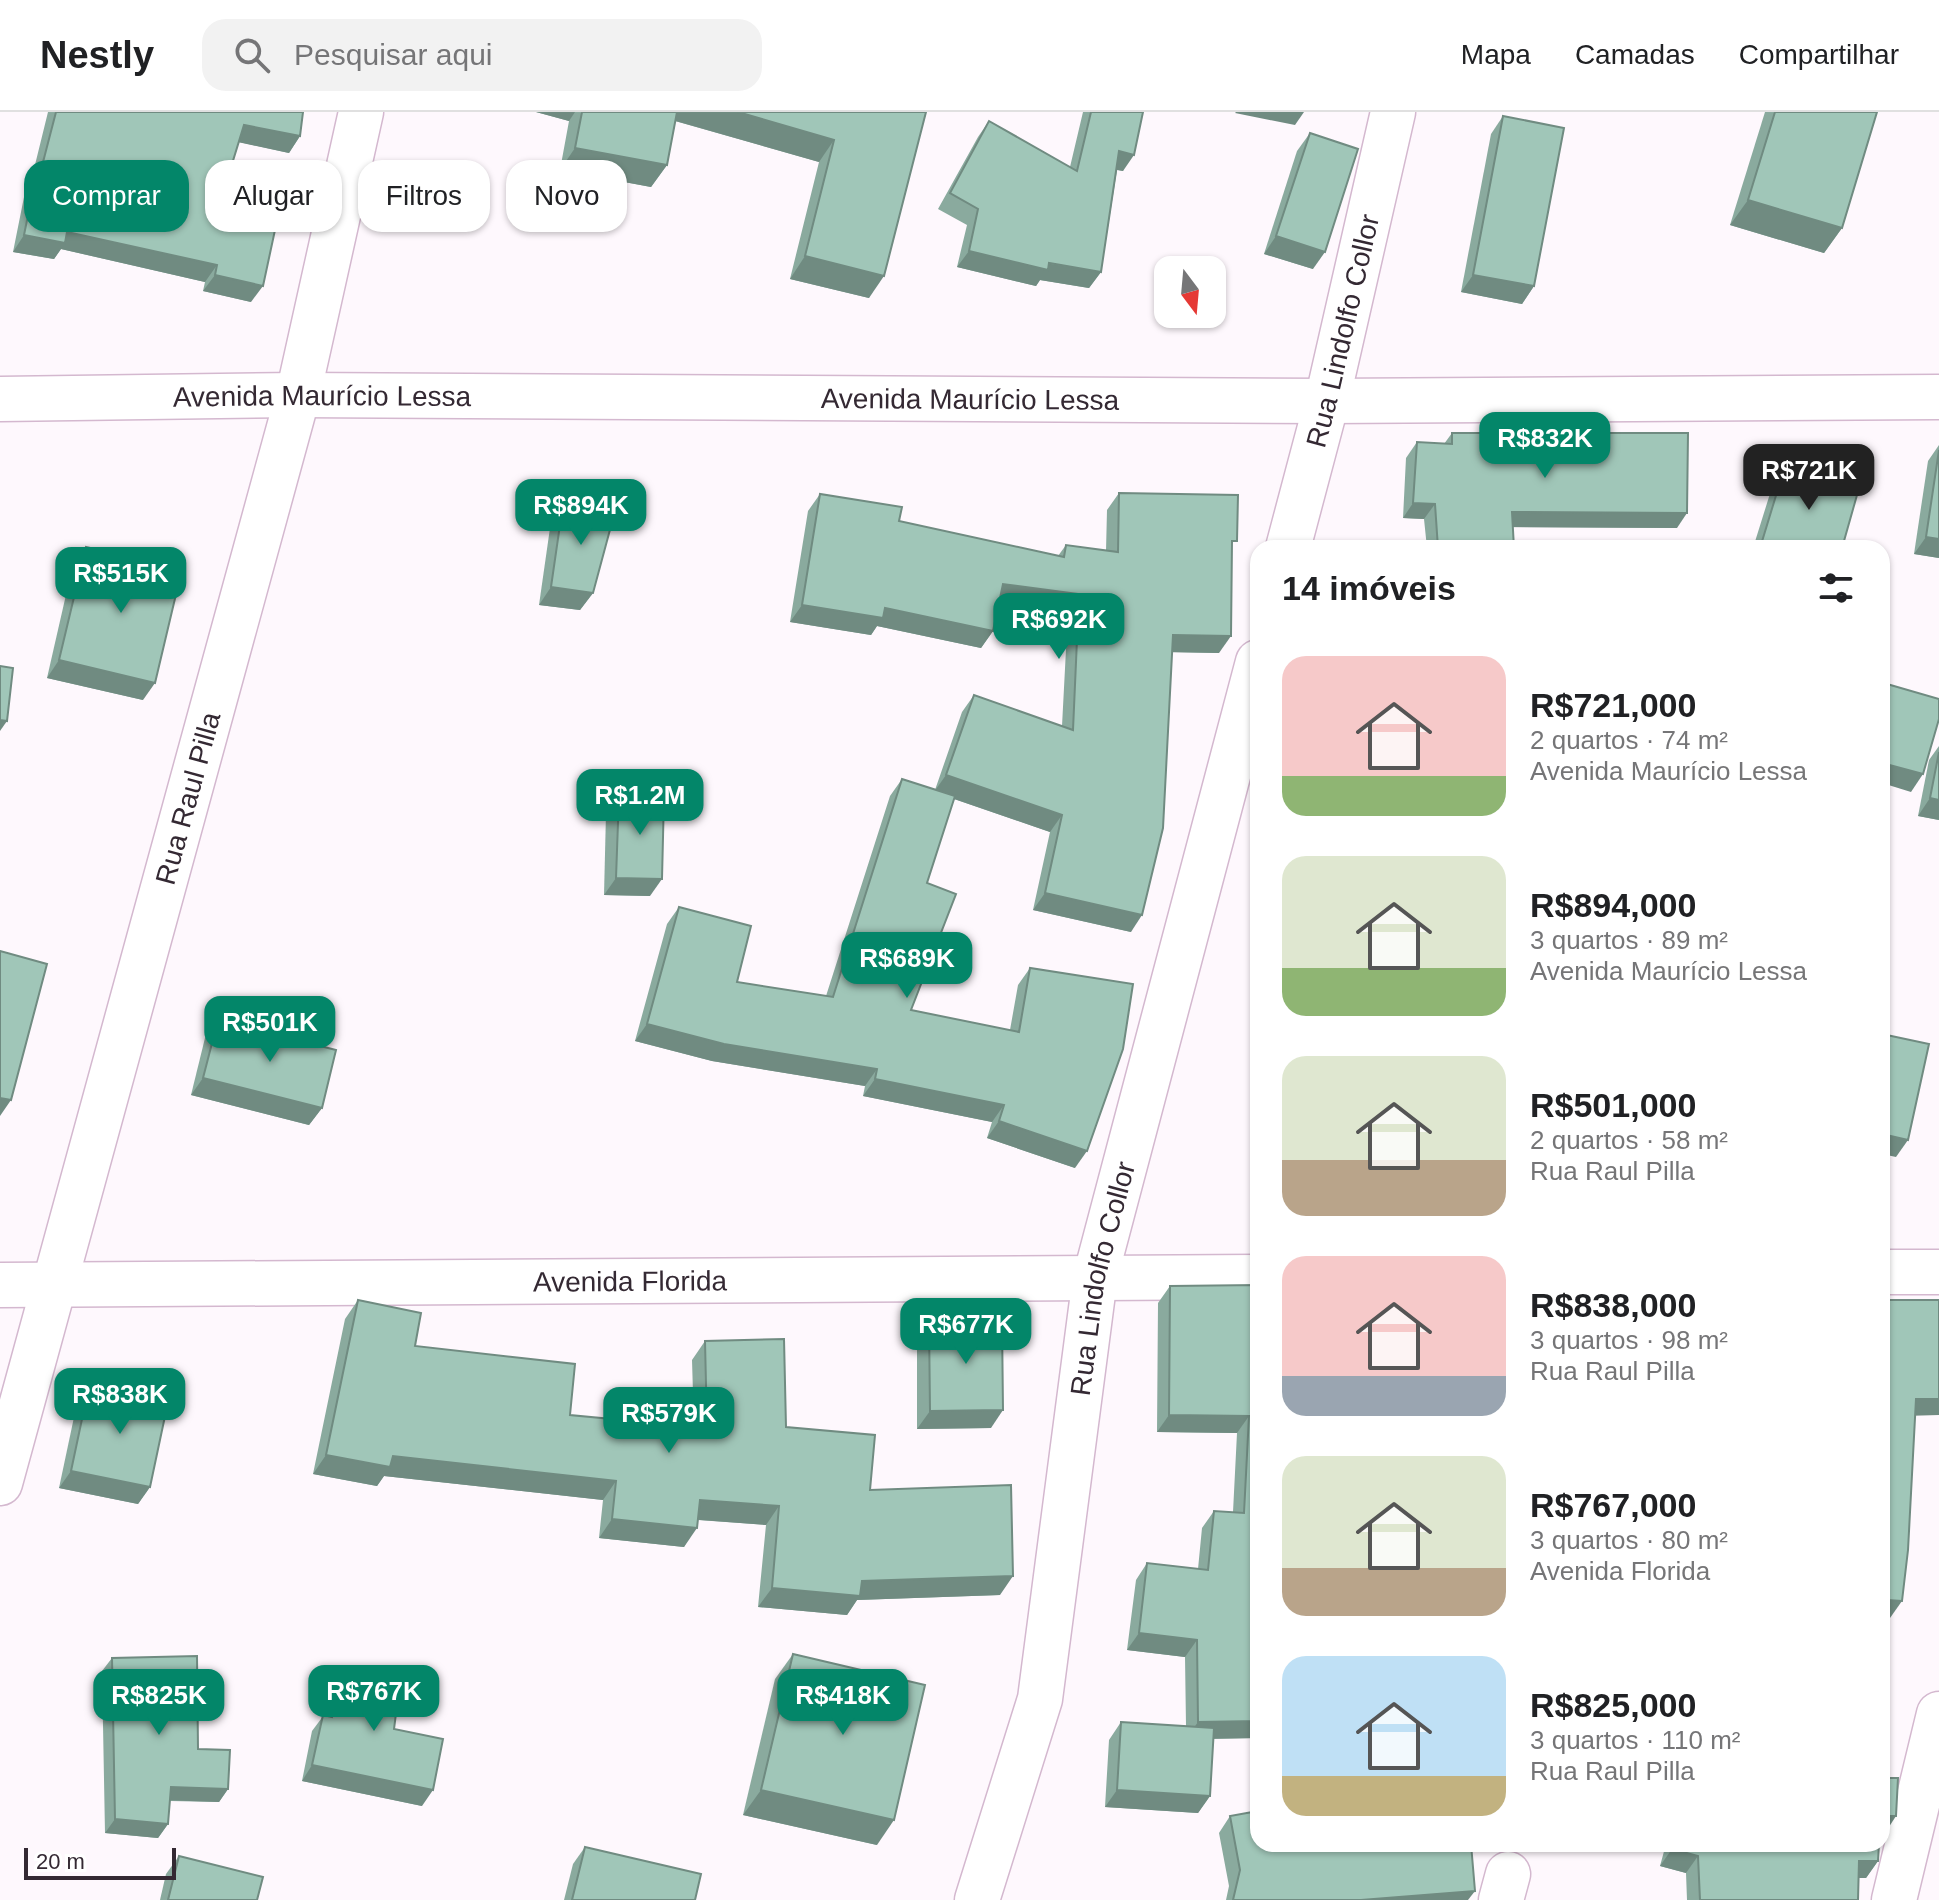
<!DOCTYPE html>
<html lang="pt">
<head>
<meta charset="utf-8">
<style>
	:root { --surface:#fff; --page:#f2f2f2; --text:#202124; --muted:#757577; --line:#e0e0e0; --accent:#038669 }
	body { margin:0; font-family:Helvetica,sans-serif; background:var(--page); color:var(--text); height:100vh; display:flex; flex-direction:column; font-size:30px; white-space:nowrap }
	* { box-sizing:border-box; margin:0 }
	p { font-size:26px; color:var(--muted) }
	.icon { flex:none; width:44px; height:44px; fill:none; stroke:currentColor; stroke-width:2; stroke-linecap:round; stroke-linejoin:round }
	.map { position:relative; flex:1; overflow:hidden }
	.drawer { position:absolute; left:1250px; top:428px; width:640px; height:1312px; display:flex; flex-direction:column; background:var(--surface); border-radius:24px; box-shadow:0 2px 6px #0004 }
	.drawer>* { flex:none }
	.guide { position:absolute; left:24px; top:48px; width:760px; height:72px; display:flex; gap:16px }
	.needle { width:52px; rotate:164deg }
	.fabs { position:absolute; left:1154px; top:144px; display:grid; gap:16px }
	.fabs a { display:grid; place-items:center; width:72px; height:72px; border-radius:16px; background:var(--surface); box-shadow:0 2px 6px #0004; font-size:40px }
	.scale { position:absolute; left:24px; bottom:20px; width:152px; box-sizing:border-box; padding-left:8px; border:4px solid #342933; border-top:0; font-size:22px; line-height:28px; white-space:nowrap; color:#342933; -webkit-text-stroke:6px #fff; paint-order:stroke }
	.price { position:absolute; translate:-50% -68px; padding:0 18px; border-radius:16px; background:var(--accent); color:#fff; font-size:26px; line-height:52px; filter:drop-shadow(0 2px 4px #0008) }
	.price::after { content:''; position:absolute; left:50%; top:48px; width:24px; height:18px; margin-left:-12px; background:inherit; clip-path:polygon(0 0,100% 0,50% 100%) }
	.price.active { background:#222; color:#fff }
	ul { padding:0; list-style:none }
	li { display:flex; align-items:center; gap:24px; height:200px; padding:0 32px }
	li span { display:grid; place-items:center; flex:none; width:224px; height:160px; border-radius:24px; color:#555 }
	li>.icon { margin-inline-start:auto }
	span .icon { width:96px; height:96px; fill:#fffc; stroke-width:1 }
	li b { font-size:34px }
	h2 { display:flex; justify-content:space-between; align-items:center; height:96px; padding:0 32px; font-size:34px }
	.tag { padding:0 28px; border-radius:24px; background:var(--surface); box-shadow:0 2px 6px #0004; font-size:28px; line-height:72px }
	.tag.active { background:var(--accent); color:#fff }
	header { display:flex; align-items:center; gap:48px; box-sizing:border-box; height:112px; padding:0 40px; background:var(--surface); border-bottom:2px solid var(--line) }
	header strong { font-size:38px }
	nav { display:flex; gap:44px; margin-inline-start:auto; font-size:28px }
	.search { width:560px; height:72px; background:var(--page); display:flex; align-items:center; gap:20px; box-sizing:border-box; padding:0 28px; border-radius:24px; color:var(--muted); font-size:30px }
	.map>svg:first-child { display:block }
</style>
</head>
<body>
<header>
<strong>Nestly</strong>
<div class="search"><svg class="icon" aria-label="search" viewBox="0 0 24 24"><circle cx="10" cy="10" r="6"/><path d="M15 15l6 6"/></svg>Pesquisar aqui</div>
<nav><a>Mapa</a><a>Camadas</a><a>Compartilhar</a></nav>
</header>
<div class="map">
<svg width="1939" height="1788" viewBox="0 0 1939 1788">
	<rect width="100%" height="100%" fill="#fef8fd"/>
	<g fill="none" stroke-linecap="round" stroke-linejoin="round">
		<defs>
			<g id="minor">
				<path id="s1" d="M 1288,436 L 1327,289 L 1393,0"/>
				<path d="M 1882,1160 L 1939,1160"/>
				<path id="s2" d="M 0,1173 L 1258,1165"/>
				<path id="s3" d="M 0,1371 L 298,283 L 361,0"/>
				<path id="s4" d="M 977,1788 L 1040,1587 L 1095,1166 L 1258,550"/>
				<path d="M 1501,1788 L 1508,1762"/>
				<path d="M 1894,1788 L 1939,1602"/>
			</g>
			<g id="tertiary">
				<path id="s5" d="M 0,287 L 298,283 L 1327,289 L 1939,285"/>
			</g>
		</defs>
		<!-- minor casing -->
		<use href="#minor" stroke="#d4b8cf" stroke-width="47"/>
		<!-- tertiary casing -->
		<use href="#tertiary" stroke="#d4b8cf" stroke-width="47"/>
		<!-- minor -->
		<use href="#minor" stroke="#fff" stroke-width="44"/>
		<!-- tertiary -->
		<use href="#tertiary" stroke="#fff" stroke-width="44"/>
	</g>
	<!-- wall -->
	<g fill="#8aaa9e">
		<path d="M 48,0 L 303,0 L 300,24 L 289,41 L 239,30 L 220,91 L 251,190 L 203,179 L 205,170 L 61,137 L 54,147 L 13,140 L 27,70 L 33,61 Z"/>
		<path d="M 536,0 L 926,0 L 869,186 L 790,167 L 819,50 L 675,9 L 667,53 L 651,75 L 560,58 L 569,9 Z"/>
		<path d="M 1083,0 L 1143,0 L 1123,59 L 1117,58 L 1101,160 L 1089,176 L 1040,168 L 1036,174 L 957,155 L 967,113 L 938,97 L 978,25 L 989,9 L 1070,55 Z"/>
		<path d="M 1765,0 L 1877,0 L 1842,116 L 1824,141 L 1730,113 Z"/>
		<path d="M 1503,4 L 1534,174 L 1522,192 L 1461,180 L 1491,22 Z"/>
		<path d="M 1310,21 L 1313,157 L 1264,142 L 1297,39 Z"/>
		<path d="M 1452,321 L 1677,416 L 1513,415 L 1514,436 L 1427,436 L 1424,407 L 1403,406 L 1406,346 L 1417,330 L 1444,332 Z"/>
		<path d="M 1939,333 L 1939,446 L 1914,442 L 1928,349 Z"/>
		<path d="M 1785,354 L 1842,436 L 1753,436 L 1773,372 Z"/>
		<path d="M 1119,381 L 1232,436 L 1219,541 L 1172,540 L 1131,820 L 1033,798 L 1050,720 L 954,687 L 927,771 L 911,898 L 1010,918 L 1018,873 L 1030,856 L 1075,1056 L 987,1026 L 992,1010 L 863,984 L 865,974 L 712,949 L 635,929 L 667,812 L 679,795 L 737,870 L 826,884 L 890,684 L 902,667 L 935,678 L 962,600 L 974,583 L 1062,614 L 1068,499 L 1000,490 L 993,519 L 981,536 L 877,514 L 871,523 L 790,510 L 808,399 L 820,382 L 899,409 L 1058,444 L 1066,433 L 1106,439 L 1107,398 Z"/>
		<path d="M 563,392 L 593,481 L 580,498 L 539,493 L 551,409 Z"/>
		<path d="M 86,435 L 143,588 L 47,566 L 73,452 Z"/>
		<path d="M 1939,634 L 1939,708 L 1918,704 L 1929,648 Z"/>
		<path d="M 619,683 L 650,784 L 604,783 L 606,701 Z"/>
		<path d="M 218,908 L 322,996 L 309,1013 L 191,983 L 205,926 Z"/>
		<path d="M 1258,1173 L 1258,1626 L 1213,1627 L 1210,1684 L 1198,1701 L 1105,1695 L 1109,1628 L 1121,1610 L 1186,1614 L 1185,1545 L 1127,1538 L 1136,1468 L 1147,1451 L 1198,1457 L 1202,1416 L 1214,1399 L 1233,1400 L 1237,1321 L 1157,1320 L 1158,1191 L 1170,1174 Z"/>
		<path d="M 358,1188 L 415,1234 L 570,1303 L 694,1315 L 692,1248 L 705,1229 L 786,1315 L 870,1378 L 1000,1483 L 857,1488 L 847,1503 L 758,1495 L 766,1413 L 698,1408 L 684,1435 L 599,1426 L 603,1388 L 384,1364 L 377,1374 L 313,1362 L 345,1207 Z"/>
		<path d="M 929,1210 L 991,1316 L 917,1317 L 917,1228 Z"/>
		<path d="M 89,1274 L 150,1375 L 138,1392 L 59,1376 L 77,1291 Z"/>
		<path d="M 793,1542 L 877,1733 L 743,1703 L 775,1567 Z"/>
		<path d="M 112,1546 L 198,1637 L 228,1677 L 219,1690 L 170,1689 L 168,1712 L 158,1726 L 105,1721 L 102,1559 Z"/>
		<path d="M 339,1555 L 394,1617 L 422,1694 L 302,1669 L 312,1619 L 324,1603 L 328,1570 Z"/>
		<path d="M 1230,1704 L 1468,1788 L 1226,1788 L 1229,1774 L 1219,1721 Z"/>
		<path d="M 1666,1732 L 1879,1732 L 1878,1749 L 1866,1766 L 1858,1766 L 1858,1788 L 1687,1788 L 1686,1761 L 1660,1754 Z"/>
		<path d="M 585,1735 L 695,1788 L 564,1788 L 573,1752 Z"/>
		<path d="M 179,1744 L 257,1788 L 160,1788 L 166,1762 Z"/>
	</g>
	<!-- shaded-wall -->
	<g fill="#708b81">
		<path d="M 536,0 L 575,0 L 569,9 Z"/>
		<path d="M 669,0 L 738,0 L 834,28 L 819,50 L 665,6 Z"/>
		<path d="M 1236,0 L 1304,0 L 1295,13 L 1235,1 Z"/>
		<path d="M 244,13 L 300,24 L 289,41 L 233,29 Z"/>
		<path d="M 575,36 L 667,53 L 651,75 L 560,58 Z"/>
		<path d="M 1119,39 L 1134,43 L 1123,59 L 1108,56 Z"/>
		<path d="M 1748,88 L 1842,116 L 1824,141 L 1730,113 Z"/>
		<path d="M 67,120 L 217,153 L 205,170 L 61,137 L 54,147 L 13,140 L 24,123 Z"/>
		<path d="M 1276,124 L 1325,140 L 1313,157 L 1264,142 Z"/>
		<path d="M 969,139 L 1101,160 L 1089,176 L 1040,168 L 1036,174 L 957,155 Z"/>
		<path d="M 805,144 L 884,164 L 869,186 L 790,167 Z"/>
		<path d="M 215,163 L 263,174 L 251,190 L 203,179 Z"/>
		<path d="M 1473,163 L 1534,174 L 1522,192 L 1461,180 Z"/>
		<path d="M 1413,391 L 1435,392 L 1424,407 L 1403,406 Z"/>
		<path d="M 1512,400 L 1687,401 L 1677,416 L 1501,415 Z"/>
		<path d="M 1926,425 L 1939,427 L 1939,446 L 1914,442 Z"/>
		<path d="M 1003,472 L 1079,482 L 1068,499 L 991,489 Z"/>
		<path d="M 551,475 L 593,481 L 580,498 L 539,493 Z"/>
		<path d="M 802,493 L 885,496 L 993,519 L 981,536 L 877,514 L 871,523 L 790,510 Z"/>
		<path d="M 1173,523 L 1231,524 L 1219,541 L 1161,540 Z"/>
		<path d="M 59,548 L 155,571 L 143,588 L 47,566 Z"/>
		<path d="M 0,608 L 7,609 L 0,619 Z"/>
		<path d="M 1882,651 L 1923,662 L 1911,680 L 1882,671 Z"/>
		<path d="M 946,663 L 1062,703 L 1050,720 L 934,680 Z"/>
		<path d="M 1930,686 L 1939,688 L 1939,708 L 1918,704 Z"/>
		<path d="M 616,766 L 662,767 L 650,784 L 604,783 Z"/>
		<path d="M 1045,781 L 1142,803 L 1131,820 L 1033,798 Z"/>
		<path d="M 647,912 L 877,957 L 865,974 L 712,949 L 635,929 Z"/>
		<path d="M 203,966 L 322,996 L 309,1013 L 191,983 Z"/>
		<path d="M 875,967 L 1004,993 L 992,1010 L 863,984 Z"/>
		<path d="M 0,986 L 11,988 L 0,1004 Z"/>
		<path d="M 999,1009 L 1087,1039 L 1075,1056 L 987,1026 Z"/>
		<path d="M 1882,1022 L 1908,1028 L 1896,1045 L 1882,1042 Z"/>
		<path d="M 1916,1287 L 1939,1287 L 1939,1303 L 1904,1304 Z"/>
		<path d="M 1003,1298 L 991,1316 L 917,1317 L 930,1299 Z"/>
		<path d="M 1169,1303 L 1249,1304 L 1237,1321 L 1157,1320 Z"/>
		<path d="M 326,1343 L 393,1344 L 616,1369 L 603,1388 L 384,1364 L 377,1374 L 313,1362 Z"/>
		<path d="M 71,1359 L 150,1375 L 138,1392 L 59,1376 Z"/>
		<path d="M 700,1388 L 779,1394 L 766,1413 L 687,1407 Z"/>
		<path d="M 612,1407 L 697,1416 L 684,1435 L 599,1426 Z"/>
		<path d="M 1013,1464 L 1000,1483 L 857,1488 L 847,1503 L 758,1495 L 772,1476 L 862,1469 Z"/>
		<path d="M 1888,1488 L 1902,1489 L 1890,1506 L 1882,1505 Z"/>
		<path d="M 1139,1521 L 1197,1528 L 1185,1545 L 1127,1538 Z"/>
		<path d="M 1258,1609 L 1258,1626 L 1186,1627 L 1198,1610 Z"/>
		<path d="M 312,1653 L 433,1678 L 422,1694 L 302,1669 Z"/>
		<path d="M 171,1675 L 228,1677 L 219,1690 L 161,1688 Z"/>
		<path d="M 761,1678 L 894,1708 L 877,1733 L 743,1703 Z"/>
		<path d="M 1117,1678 L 1210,1684 L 1198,1701 L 1105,1695 Z"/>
		<path d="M 1882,1704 L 1896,1704 L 1885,1721 L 1882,1721 Z"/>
		<path d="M 115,1707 L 168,1712 L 158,1726 L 105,1721 Z"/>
		<path d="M 1672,1737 L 1698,1744 L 1686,1761 L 1660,1754 Z"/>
		<path d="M 1859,1749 L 1878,1749 L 1866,1766 L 1847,1766 Z"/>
		<path d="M 1475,1779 L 1468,1788 L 1361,1788 Z"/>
	</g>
	<!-- building -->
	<g fill="#a0c6b8" stroke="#708b81" stroke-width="2">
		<path d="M 56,0 L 303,0 L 300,24 L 244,13 L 220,91 L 278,104 L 263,174 L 215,163 L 217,153 L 67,120 L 65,131 L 24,123 L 38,54 L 42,54 Z"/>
		<path d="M 582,0 L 677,0 L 667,53 L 575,36 Z"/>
		<path d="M 738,0 L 926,0 L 884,164 L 805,144 L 834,28 Z"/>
		<path d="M 1091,0 L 1143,0 L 1134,43 L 1119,39 L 1101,160 L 1049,151 L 1048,158 L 969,139 L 978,97 L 950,81 L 989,9 L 1077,59 Z"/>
		<path d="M 1775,0 L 1877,0 L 1842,116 L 1748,88 Z"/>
		<path d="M 1503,4 L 1564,16 L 1534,174 L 1473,163 Z"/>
		<path d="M 1310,21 L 1358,37 L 1325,140 L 1276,124 Z"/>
		<path d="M 1452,321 L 1688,321 L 1687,401 L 1512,400 L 1514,436 L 1438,436 L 1435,392 L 1413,391 L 1417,330 L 1452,332 Z"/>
		<path d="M 1939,338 L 1939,427 L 1926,425 Z"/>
		<path d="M 1785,354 L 1859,376 L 1842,436 L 1760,436 Z"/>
		<path d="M 1119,381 L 1238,383 L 1237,429 L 1232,429 L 1231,524 L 1173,523 L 1163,716 L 1142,803 L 1045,781 L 1062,703 L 946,663 L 974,583 L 1073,618 L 1079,482 L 1003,472 L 993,519 L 885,496 L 883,506 L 802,493 L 820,382 L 902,395 L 899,409 L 1064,445 L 1066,433 L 1118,440 Z"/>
		<path d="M 563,392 L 615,399 L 593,481 L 551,475 Z"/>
		<path d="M 86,435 L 182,457 L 155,571 L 59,548 Z"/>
		<path d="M 0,554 L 13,556 L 7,609 L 0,608 Z"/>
		<path d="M 1887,572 L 1939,587 L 1939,607 L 1923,662 L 1882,651 L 1882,589 Z"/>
		<path d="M 1939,640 L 1939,688 L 1930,686 Z"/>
		<path d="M 902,667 L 955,684 L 927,771 L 956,782 L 911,898 L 1019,920 L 1030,856 L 1133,872 L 1123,937 L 1087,1039 L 999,1009 L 1004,993 L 875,967 L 877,957 L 724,932 L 647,912 L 679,795 L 751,814 L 737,870 L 833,885 Z"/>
		<path d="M 619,683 L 664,684 L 662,767 L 616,766 Z"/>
		<path d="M 0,839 L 47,852 L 11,988 L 0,986 Z"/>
		<path d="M 218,908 L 336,938 L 322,996 L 203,966 Z"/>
		<path d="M 1882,922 L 1929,932 L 1908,1028 L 1882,1022 Z"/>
		<path d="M 1258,1173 L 1258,1609 L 1198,1610 L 1197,1528 L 1139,1521 L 1147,1451 L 1208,1458 L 1214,1399 L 1244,1401 L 1249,1304 L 1169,1303 L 1170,1174 Z"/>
		<path d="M 358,1188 L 421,1201 L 415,1234 L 575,1252 L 570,1303 L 707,1316 L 705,1229 L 784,1227 L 786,1315 L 875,1323 L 870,1378 L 1011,1373 L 1013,1464 L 862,1469 L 860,1484 L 772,1476 L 779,1394 L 700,1388 L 697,1416 L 612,1407 L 616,1369 L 393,1344 L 390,1355 L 326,1343 Z"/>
		<path d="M 1882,1188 L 1939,1188 L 1939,1287 L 1916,1287 L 1908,1438 L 1902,1489 L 1888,1488 L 1884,1563 L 1882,1563 Z"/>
		<path d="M 1002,1209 L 1003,1298 L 930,1299 L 929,1210 Z"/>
		<path d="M 89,1274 L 168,1290 L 150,1375 L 71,1359 Z"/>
		<path d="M 793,1542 L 925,1573 L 894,1708 L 761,1678 Z"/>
		<path d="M 197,1544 L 198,1637 L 230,1638 L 228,1677 L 171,1675 L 168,1712 L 115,1707 L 112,1546 Z"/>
		<path d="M 339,1555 L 401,1563 L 394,1617 L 443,1627 L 433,1678 L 312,1653 L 323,1603 L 332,1605 Z"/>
		<path d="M 1121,1610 L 1214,1616 L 1210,1684 L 1117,1678 Z"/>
		<path d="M 1882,1666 L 1898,1666 L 1896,1704 L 1882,1704 Z"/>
		<path d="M 1258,1699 L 1258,1732 L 1471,1732 L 1475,1779 L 1361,1788 L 1233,1788 L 1240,1758 L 1230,1704 Z"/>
		<path d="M 1673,1732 L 1879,1732 L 1878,1749 L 1859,1749 L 1858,1788 L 1700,1788 L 1698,1744 L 1672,1737 Z"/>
		<path d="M 585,1735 L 701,1762 L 695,1788 L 572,1788 Z"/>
		<path d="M 179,1744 L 263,1765 L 257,1788 L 168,1788 Z"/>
	</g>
	<g text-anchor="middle" stroke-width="7" stroke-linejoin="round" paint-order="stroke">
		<!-- street labels -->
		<g font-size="28" fill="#342933" stroke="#fff">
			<text dy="10" stroke="none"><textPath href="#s1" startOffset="224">Rua Lindolfo Collor</textPath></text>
			<text dy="10" stroke="none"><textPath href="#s5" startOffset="322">Avenida Maurício Lessa</textPath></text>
			<text dy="10" stroke="none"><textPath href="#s5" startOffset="970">Avenida Maurício Lessa</textPath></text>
			<text dy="10" stroke="none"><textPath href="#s3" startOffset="710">Rua Raul Pilla</textPath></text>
			<text dy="10" stroke="none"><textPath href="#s4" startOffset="636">Rua Lindolfo Collor</textPath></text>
			<text dy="10" stroke="none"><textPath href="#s2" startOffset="630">Avenida Florida</textPath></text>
		</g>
	</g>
</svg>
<div class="fabs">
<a><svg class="needle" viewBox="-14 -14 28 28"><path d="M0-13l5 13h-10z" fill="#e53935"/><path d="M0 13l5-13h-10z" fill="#757577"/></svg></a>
</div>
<div class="scale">20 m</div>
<b class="price" style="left:1545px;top:368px">R$832K</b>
<b class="price active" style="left:1809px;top:400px">R$721K</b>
<b class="price" style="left:581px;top:435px">R$894K</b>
<b class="price" style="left:121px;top:503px">R$515K</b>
<b class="price" style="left:1059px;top:549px">R$692K</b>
<b class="price" style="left:640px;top:725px">R$1.2M</b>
<b class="price" style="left:907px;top:888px">R$689K</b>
<b class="price" style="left:270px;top:952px">R$501K</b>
<b class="price" style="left:966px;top:1254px">R$677K</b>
<b class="price" style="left:120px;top:1324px">R$838K</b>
<b class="price" style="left:669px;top:1343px">R$579K</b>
<b class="price" style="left:374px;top:1621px">R$767K</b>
<b class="price" style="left:159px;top:1625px">R$825K</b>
<b class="price" style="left:843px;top:1625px">R$418K</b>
<div class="guide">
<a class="tag active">Comprar</a>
<a class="tag">Alugar</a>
<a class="tag">Filtros</a>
<a class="tag">Novo</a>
</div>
<section class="drawer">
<h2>14 imóveis<svg class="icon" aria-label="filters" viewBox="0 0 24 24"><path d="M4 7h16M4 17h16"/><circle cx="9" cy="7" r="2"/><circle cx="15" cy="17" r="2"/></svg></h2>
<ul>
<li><span style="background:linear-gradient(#f6c9c9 75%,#8fb573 0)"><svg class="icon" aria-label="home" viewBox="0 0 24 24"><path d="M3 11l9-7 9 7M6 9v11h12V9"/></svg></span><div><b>R$721,000</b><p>2 quartos · 74 m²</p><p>Avenida Maurício Lessa</p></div></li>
<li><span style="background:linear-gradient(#dfe7d0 70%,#8fb573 0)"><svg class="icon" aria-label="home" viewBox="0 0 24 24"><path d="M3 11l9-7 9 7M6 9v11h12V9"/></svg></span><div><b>R$894,000</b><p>3 quartos · 89 m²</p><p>Avenida Maurício Lessa</p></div></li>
<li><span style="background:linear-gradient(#dfe7d0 65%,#b9a48a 0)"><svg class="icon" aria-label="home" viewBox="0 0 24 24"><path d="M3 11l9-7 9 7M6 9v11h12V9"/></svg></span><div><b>R$501,000</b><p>2 quartos · 58 m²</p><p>Rua Raul Pilla</p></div></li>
<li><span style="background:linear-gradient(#f6c9c9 75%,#9aa5b1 0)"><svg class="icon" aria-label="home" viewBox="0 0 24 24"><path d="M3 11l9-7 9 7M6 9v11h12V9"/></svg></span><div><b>R$838,000</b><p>3 quartos · 98 m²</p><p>Rua Raul Pilla</p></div></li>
<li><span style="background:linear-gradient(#dfe7d0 70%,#b9a48a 0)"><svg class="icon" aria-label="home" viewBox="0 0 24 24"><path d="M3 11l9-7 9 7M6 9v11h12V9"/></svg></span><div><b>R$767,000</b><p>3 quartos · 80 m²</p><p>Avenida Florida</p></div></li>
<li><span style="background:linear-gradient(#bfe0f5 75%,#c2b280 0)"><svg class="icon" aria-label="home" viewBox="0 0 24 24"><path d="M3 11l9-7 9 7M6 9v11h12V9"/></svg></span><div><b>R$825,000</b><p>3 quartos · 110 m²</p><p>Rua Raul Pilla</p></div></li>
</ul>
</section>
</div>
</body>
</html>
